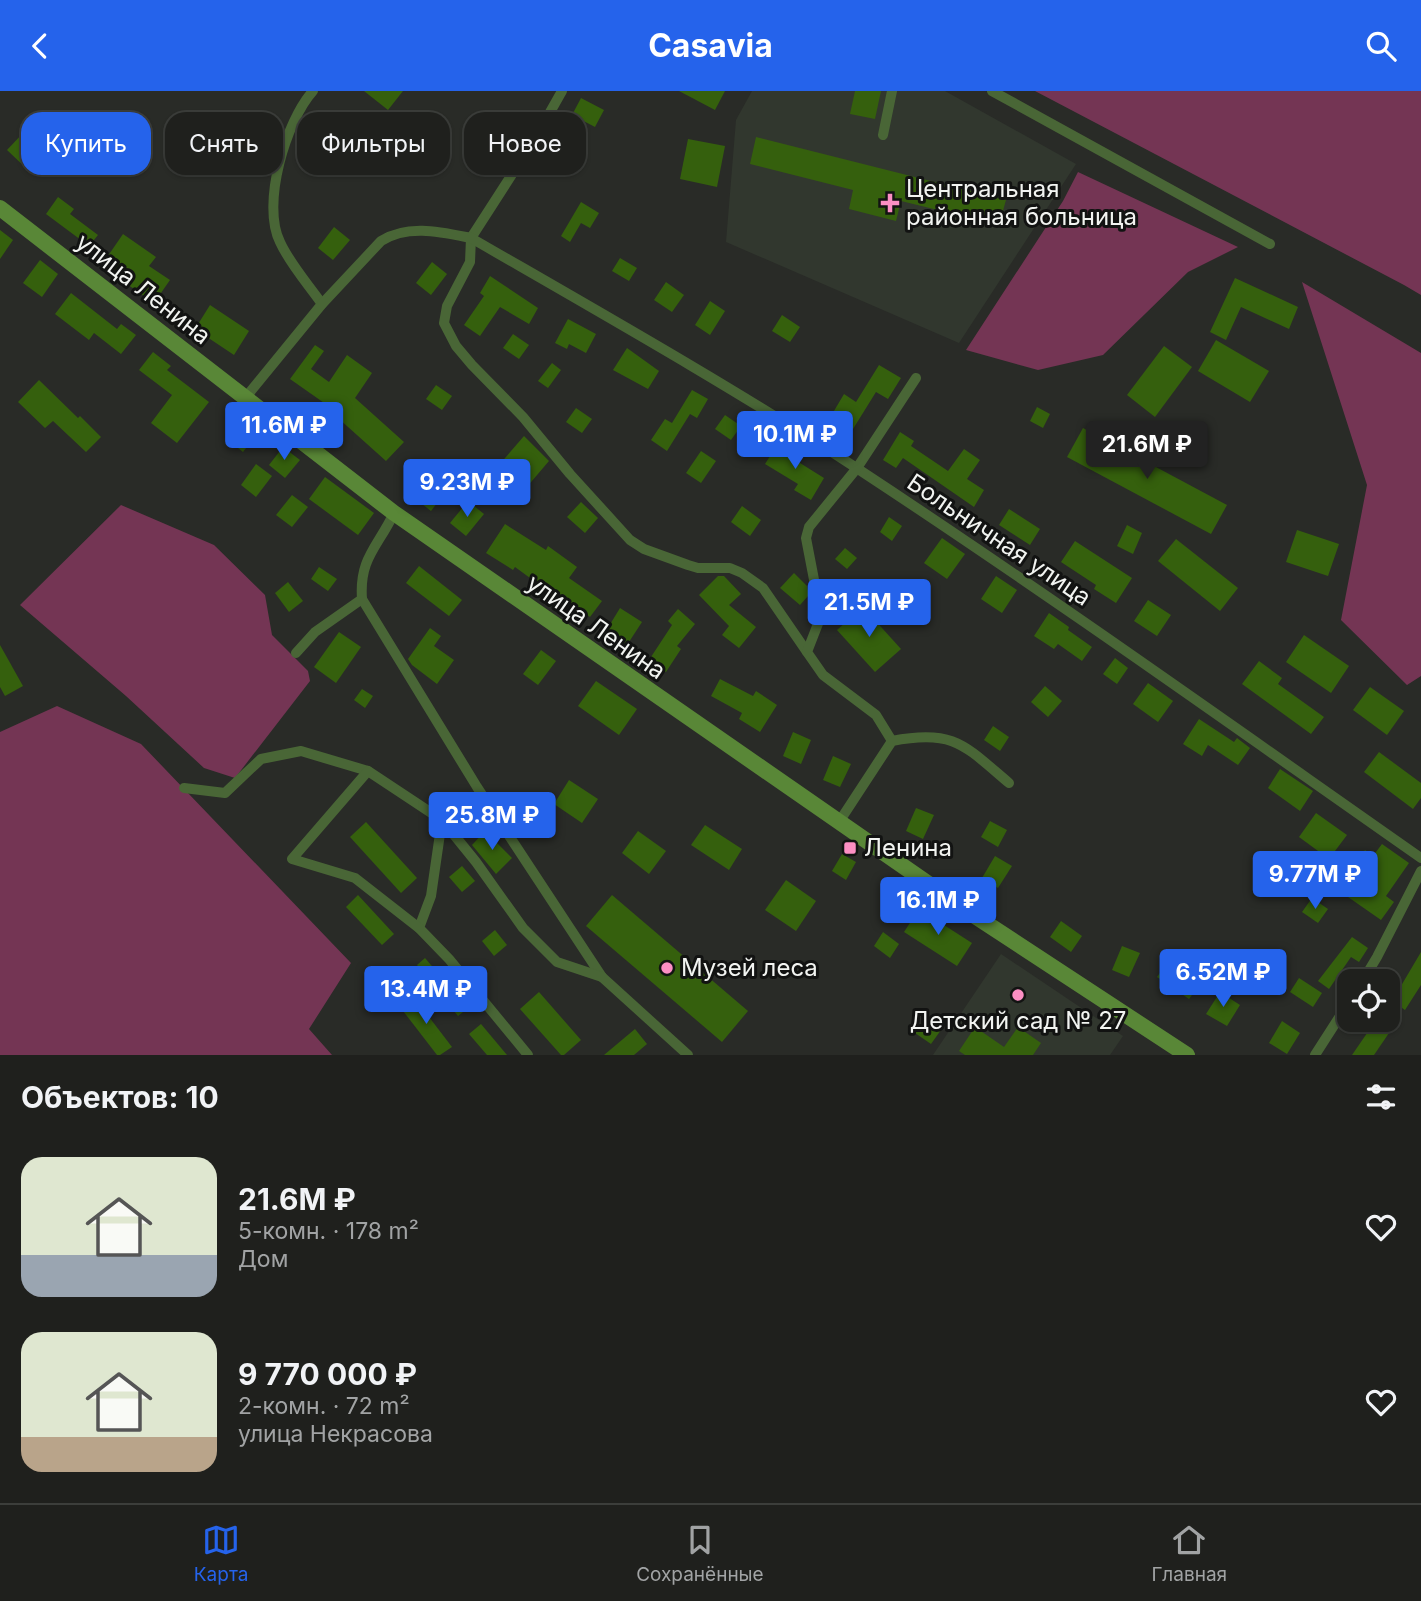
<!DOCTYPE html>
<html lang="ru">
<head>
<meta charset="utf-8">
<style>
	:root { --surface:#1f201d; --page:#272826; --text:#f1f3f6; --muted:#a1a3a4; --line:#3c3e3b; --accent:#2563eb }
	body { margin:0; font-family:Inter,sans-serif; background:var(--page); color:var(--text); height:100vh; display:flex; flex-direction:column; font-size:26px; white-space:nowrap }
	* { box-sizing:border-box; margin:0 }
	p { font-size:23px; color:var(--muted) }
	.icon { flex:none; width:38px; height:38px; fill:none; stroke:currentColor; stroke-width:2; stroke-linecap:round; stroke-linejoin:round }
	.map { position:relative; height:964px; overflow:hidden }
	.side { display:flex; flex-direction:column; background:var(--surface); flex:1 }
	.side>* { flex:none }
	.banner { position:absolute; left:21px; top:21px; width:700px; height:63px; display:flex; gap:14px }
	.tools { position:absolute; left:1337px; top:878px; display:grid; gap:14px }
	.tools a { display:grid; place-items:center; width:63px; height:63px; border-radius:14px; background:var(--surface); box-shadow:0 2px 5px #0004,0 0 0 2px var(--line); font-size:35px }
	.price { position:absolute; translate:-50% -60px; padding:0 16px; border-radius:7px; background:var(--accent); color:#fff; font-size:23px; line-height:46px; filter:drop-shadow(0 2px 4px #0008) }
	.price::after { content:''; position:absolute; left:50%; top:42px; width:21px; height:16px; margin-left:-10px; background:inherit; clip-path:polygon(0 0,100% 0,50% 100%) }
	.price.selected { background:#222; color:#fff }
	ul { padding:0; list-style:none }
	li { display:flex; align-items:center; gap:21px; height:175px; padding:0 21px }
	li span { display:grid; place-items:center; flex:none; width:196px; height:140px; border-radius:21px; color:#555 }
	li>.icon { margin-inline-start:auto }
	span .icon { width:84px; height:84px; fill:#fffc; stroke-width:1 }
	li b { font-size:30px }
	h2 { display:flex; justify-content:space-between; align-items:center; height:84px; padding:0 21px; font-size:30px }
	.chip { padding:0 24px; border-radius:21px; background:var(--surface); box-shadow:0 2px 5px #0004,0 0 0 2px var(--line); font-size:24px; line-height:63px }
	.chip.selected { background:var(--accent); color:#fff }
	header { display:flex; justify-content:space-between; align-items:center; height:91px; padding:0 21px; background:var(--accent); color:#fff; font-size:32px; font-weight:700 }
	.tab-bar { display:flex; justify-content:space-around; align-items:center; height:98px; border-top:2px solid var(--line); background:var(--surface); font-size:19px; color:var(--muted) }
	.tab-bar a { display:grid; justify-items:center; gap:4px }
	.tab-bar .selected { color:var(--accent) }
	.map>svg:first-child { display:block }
</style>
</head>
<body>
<header><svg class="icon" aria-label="back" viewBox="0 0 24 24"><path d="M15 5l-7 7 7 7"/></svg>Casavia<svg class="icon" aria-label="search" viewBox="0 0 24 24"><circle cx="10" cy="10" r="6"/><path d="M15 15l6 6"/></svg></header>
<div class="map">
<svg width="1421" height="964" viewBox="0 0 1421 964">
	<rect width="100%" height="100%" fill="#292b27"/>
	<!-- built -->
	<g fill="#31372e">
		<path d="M 752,0 L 945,0 L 1076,73 L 959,252 L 726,151 L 736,29 Z"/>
		<path d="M 1001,863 L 1123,945 L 1110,964 L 933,964 Z"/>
	</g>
	<!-- green -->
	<g fill="#743554">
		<path d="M 1035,0 L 1421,0 L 1421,204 L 1404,194 Z"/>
		<path d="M 1078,81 L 1238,156 L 1188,181 L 1103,264 L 1038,279 L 966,259 L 1063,110 Z"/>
		<path d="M 1302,191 L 1421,262 L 1421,585 L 1407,594 L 1341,529 L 1367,394 Z"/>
		<path d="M 121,414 L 214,454 L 265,504 L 272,544 L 308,580 L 310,590 L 235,687 L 204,677 L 126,605 L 20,514 Z"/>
		<path d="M 57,615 L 141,653 L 351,872 L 309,938 L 332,964 L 0,964 L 0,641 Z"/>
	</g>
	<!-- building -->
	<g fill="#35600d">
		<path d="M 364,0 L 403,0 L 388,19 Z"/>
		<path d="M 679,0 L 725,0 L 715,19 Z"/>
		<path d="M 855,0 L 881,0 L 875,28 L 850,23 Z"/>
		<path d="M 581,7 L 604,19 L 595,36 L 572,24 Z"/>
		<path d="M 474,24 L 494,35 L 483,56 L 463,45 Z"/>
		<path d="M 348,35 L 361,44 L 353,55 L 340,46 Z"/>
		<path d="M 24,41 L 44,60 L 27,78 L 7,59 Z"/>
		<path d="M 756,46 L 1006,109 L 999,134 L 901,110 L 896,130 L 849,118 L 853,99 L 750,73 Z"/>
		<path d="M 688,48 L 725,55 L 717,96 L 680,88 Z"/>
		<path d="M 407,57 L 422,66 L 412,84 L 397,75 Z"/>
		<path d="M 58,106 L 74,118 L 70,123 L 98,144 L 89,155 L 46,123 Z"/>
		<path d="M 581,111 L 599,122 L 590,137 L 581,132 L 570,151 L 561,145 Z"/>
		<path d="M 334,136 L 350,149 L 333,169 L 318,157 Z"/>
		<path d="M 0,139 L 13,149 L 0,168 Z"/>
		<path d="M 123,143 L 156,166 L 149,175 L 170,189 L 154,212 L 101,175 Z"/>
		<path d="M 620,167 L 637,177 L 629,190 L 612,180 Z"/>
		<path d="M 40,169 L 58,183 L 42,206 L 23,192 Z"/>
		<path d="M 432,171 L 447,183 L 431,204 L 416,192 Z"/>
		<path d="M 490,185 L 538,217 L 529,233 L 500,216 L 480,245 L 464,234 L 484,205 L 480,202 Z"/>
		<path d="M 1235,187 L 1298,216 L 1289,238 L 1241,216 L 1226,249 L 1210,241 Z"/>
		<path d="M 666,191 L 684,204 L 672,221 L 654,209 Z"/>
		<path d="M 71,202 L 117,238 L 121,233 L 136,244 L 121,263 L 94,242 L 89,249 L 55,223 Z"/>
		<path d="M 710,210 L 725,220 L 710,244 L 695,234 Z"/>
		<path d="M 210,214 L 249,240 L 234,264 L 195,238 Z"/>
		<path d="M 782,224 L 800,236 L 790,251 L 772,240 Z"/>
		<path d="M 568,228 L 596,243 L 586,262 L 569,253 L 567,258 L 555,252 Z"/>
		<path d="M 513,243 L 529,254 L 519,268 L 503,257 Z"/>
		<path d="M 1216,249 L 1269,280 L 1250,311 L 1198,280 Z"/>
		<path d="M 315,254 L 324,260 L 311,278 L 329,291 L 347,264 L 372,282 L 355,307 L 404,351 L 386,370 L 338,327 L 330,338 L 317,328 L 327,314 L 290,288 Z"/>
		<path d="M 1164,255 L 1192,276 L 1155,326 L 1127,304 Z"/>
		<path d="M 627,257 L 659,280 L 648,298 L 613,279 Z"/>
		<path d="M 153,261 L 171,275 L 167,279 L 209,311 L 177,352 L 151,332 L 172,304 L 139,279 Z"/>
		<path d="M 552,272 L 561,279 L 548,297 L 538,290 Z"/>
		<path d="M 879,274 L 901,287 L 888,308 L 876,301 L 853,338 L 831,325 L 844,303 L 856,311 Z"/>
		<path d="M 39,289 L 78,327 L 80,325 L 101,346 L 86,361 L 53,330 L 45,337 L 18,311 Z"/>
		<path d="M 436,294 L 452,305 L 442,319 L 426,308 Z"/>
		<path d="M 692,299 L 708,308 L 697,327 L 690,323 L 667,360 L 651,349 L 665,328 L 672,332 Z"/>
		<path d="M 1037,316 L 1050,323 L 1043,337 L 1030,330 Z"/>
		<path d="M 576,317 L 592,328 L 582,342 L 566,331 Z"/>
		<path d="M 725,324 L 741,335 L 731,349 L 715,338 Z"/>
		<path d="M 243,328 L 259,340 L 243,361 L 228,349 Z"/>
		<path d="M 1083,337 L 1227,414 L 1211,443 L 1067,366 Z"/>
		<path d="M 900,341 L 914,350 L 911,355 L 948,380 L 964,358 L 980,369 L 967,388 L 984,399 L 974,416 L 903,367 L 896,377 L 883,369 Z"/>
		<path d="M 524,345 L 549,370 L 526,397 L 499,374 Z"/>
		<path d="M 779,351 L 795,361 L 792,367 L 824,387 L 811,409 L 794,399 L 798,393 L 765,373 Z"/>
		<path d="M 283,356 L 300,369 L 285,387 L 269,374 Z"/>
		<path d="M 701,360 L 716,370 L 701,392 L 686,382 Z"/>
		<path d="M 256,373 L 272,385 L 256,406 L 241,394 Z"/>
		<path d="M 424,381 L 447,399 L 431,420 L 408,402 Z"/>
		<path d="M 325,386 L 374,422 L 358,444 L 309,408 Z"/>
		<path d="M 292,404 L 308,416 L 292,436 L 276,424 Z"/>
		<path d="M 468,410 L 484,423 L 466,445 L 450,432 Z"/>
		<path d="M 581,411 L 598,427 L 585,442 L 567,426 Z"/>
		<path d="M 742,415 L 761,429 L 750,445 L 731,431 Z"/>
		<path d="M 1009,418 L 1040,438 L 1030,454 L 999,434 Z"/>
		<path d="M 889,426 L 902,435 L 892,450 L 880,441 Z"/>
		<path d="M 505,433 L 546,459 L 548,455 L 577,476 L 569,487 L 602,510 L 590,526 L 558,502 L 556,506 L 515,476 L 513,479 L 486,462 Z"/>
		<path d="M 1127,434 L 1142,442 L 1133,463 L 1117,455 Z"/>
		<path d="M 1297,439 L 1339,453 L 1328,485 L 1286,471 Z"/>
		<path d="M 942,447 L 965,463 L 947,488 L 924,472 Z"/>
		<path d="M 1176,448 L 1238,497 L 1220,520 L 1158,470 Z"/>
		<path d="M 1075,450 L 1132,487 L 1116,512 L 1094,498 L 1096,494 L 1061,471 Z"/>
		<path d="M 845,457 L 857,467 L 847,478 L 835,468 Z"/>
		<path d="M 419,475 L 462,509 L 449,525 L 406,492 Z"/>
		<path d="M 319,476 L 337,488 L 328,500 L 311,488 Z"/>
		<path d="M 794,482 L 807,495 L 809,504 L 800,514 L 780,497 Z"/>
		<path d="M 718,485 L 724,485 L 741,503 L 729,514 L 756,536 L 739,557 L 722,544 L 729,535 L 699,504 Z"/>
		<path d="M 996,485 L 1017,499 L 1002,522 L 981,508 Z"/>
		<path d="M 288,491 L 303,510 L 289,521 L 275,502 Z"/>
		<path d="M 1148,509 L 1171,524 L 1157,545 L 1134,530 Z"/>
		<path d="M 863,516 L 901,558 L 875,581 L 837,539 Z"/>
		<path d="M 620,517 L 642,531 L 627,554 L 606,540 Z"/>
		<path d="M 678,518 L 695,533 L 677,555 L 681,558 L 666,581 L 649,569 L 672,534 L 668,530 Z"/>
		<path d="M 1049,522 L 1069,536 L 1068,539 L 1092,556 L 1082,570 L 1058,553 L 1054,558 L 1034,545 Z"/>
		<path d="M 430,537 L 441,545 L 434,555 L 454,569 L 437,593 L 412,574 L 408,568 Z"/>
		<path d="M 339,541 L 361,556 L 336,592 L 314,576 Z"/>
		<path d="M 1304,544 L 1349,575 L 1331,602 L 1286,571 Z"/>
		<path d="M 0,554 L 23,595 L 5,605 L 0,596 Z"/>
		<path d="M 541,559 L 556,570 L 538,594 L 523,583 Z"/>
		<path d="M 1115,567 L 1128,577 L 1117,593 L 1103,583 Z"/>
		<path d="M 1259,570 L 1282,587 L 1278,593 L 1324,626 L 1311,643 L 1242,593 Z"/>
		<path d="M 720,588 L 753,605 L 756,600 L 777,614 L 760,641 L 739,628 L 742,622 L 711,605 Z"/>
		<path d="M 596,590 L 637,618 L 619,644 L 578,615 Z"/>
		<path d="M 1148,592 L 1173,610 L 1158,631 L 1133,613 Z"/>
		<path d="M 1045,595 L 1062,610 L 1048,626 L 1031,611 Z"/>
		<path d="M 1370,596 L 1404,620 L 1387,644 L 1353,619 Z"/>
		<path d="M 362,598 L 373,605 L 365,617 L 354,609 Z"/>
		<path d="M 1199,628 L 1234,651 L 1237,647 L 1250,657 L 1238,674 L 1208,654 L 1202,665 L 1183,653 Z"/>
		<path d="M 993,635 L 1009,646 L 1000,660 L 984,649 Z"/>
		<path d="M 793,641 L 811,649 L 801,673 L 783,665 Z"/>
		<path d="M 1379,661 L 1421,692 L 1421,707 L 1413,718 L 1364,681 Z"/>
		<path d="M 833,665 L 851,673 L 840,696 L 823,689 Z"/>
		<path d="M 1280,678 L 1313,700 L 1300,720 L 1268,697 Z"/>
		<path d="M 569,689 L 598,708 L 582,732 L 554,713 Z"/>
		<path d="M 916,717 L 934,724 L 923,748 L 906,740 Z"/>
		<path d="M 1316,722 L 1347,744 L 1329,768 L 1299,746 Z"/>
		<path d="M 990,730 L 1007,739 L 998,756 L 981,746 Z"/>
		<path d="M 366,731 L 417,787 L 401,802 L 350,746 Z"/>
		<path d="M 705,734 L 742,758 L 729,779 L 691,754 Z"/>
		<path d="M 485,740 L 512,767 L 496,783 L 472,754 Z"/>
		<path d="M 638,740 L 666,760 L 649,783 L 622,762 Z"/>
		<path d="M 1382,753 L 1409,772 L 1386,805 L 1394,811 L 1381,829 L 1338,799 L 1365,759 L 1373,765 Z"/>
		<path d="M 842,763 L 856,771 L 846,789 L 832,780 Z"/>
		<path d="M 995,765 L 1012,775 L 998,797 L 982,787 Z"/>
		<path d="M 462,775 L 475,790 L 462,801 L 449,786 Z"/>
		<path d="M 1277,779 L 1293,790 L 1283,804 L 1267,792 Z"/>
		<path d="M 786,789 L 816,810 L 796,840 L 765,819 Z"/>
		<path d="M 358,804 L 394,843 L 382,854 L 346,816 Z"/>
		<path d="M 612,804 L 748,920 L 722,951 L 586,835 Z"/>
		<path d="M 1312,807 L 1328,818 L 1318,832 L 1302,821 Z"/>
		<path d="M 919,818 L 972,852 L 957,875 L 904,841 Z"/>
		<path d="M 1061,830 L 1082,845 L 1071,861 L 1050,846 Z"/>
		<path d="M 495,839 L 507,854 L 494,865 L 482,850 Z"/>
		<path d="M 883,841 L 899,853 L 890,867 L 874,855 Z"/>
		<path d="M 1352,846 L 1368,857 L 1359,871 L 1351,866 L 1329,898 L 1318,890 Z"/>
		<path d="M 1122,855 L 1140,862 L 1129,886 L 1112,879 Z"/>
		<path d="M 1421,861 L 1421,894 L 1405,919 L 1388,907 L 1394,898 L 1398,900 Z"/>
		<path d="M 1174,862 L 1206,885 L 1189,908 L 1157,886 Z"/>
		<path d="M 425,867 L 468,917 L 458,925 L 417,874 Z"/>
		<path d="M 1299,887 L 1322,902 L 1313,916 L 1290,901 Z"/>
		<path d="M 539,901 L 581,949 L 564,964 L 561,964 L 520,918 Z"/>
		<path d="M 1220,901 L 1240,914 L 1227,935 L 1206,923 Z"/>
		<path d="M 413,905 L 452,956 L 440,964 L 437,964 L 400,916 Z"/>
		<path d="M 924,928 L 941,939 L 931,953 L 915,942 Z"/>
		<path d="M 1282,930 L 1300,942 L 1287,963 L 1269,952 Z"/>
		<path d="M 1374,932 L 1389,942 L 1374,964 L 1352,964 Z"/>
		<path d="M 481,933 L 507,964 L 487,964 L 469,943 Z"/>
		<path d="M 975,936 L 1004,956 L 1018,936 L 1041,952 L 1033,964 L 965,964 L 959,960 Z"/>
		<path d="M 635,938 L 647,953 L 634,964 L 604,964 Z"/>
	</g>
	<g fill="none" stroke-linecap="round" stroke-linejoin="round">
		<!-- street -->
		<g stroke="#496636" stroke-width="10">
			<path d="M 313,0 C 286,30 261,113 280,151 C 290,173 308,193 322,213"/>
			<path d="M 562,0 L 536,46 L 471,147 L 470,171 L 447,215 L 444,232 L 456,255 L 472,274 L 523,326 L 570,383 L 630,449 L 644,458 L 688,474 L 698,477 L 730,477 L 742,482 L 763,497 L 807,561"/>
			<path d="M 992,0 L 1270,153"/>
			<path d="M 883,44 L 892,0"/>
			<path d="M 246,306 L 322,213 L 381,150 C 408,133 441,141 471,147 C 601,222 732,296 858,378 C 1048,503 1234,636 1421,767"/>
			<path d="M 362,508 L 477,696 L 602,886"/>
			<path d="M 296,562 L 315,541 L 362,508 C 359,467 378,456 394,422"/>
			<path d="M 892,650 L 876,624 L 823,584 L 807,561 L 821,525 L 806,447 L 809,436 L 857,377 L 916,287"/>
			<path d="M 184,697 L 225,702 L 261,668 L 301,660 L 368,680"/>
			<path d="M 839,731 L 892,650 C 954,638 964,654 1009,692"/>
			<path d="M 419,837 L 431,805 L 442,729"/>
			<path d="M 1362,891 L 1377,866 L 1421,780"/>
			<path d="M 528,964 L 449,868 L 419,837 L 355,787 L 292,768 L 368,680 L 442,729 L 476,771 L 523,837 L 557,871 L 602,886 L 688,964"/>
			<path d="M 1315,964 L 1349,911"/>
		</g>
		<!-- secondary -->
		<path stroke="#598737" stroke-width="16" d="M 0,117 L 394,422 L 972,823 L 1187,964"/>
	</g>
	<!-- markers -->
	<g fill="#fc8fc3" stroke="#121312" stroke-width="2.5">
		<path d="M886.5 101.5h7v7h7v7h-7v7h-7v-7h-7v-7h7z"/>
		<rect x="843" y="750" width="14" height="14" rx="3.5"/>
		<circle cx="667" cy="877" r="7"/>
		<circle cx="1018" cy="904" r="7"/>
	</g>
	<g text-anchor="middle" stroke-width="6" stroke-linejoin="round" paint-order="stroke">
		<!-- poi labels -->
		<g font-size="24" fill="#f2f4f1" stroke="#121312" text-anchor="start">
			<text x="906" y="106">Центральная<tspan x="906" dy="28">районная больница</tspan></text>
			<text x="864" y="765">Ленина</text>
			<text x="681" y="885">Музей леса</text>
			<text x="1018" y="938" text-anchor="middle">Детский сад № 27</text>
		</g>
		<!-- street labels -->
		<g font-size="24" fill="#f2f4f1" stroke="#121312">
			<text transform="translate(143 198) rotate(38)" y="8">улица Ленина</text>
			<text transform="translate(999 449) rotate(34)" y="8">Больничная улица</text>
			<text transform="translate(596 536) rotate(35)" y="8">улица Ленина</text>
		</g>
	</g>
</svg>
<div class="tools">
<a><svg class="icon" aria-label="locate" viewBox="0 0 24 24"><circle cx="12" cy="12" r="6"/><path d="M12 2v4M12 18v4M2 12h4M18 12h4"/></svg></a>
</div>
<b class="price" style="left:284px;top:371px">11.6M ₽</b>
<b class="price" style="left:795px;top:380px">10.1M ₽</b>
<b class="price selected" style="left:1147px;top:390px">21.6M ₽</b>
<b class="price" style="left:467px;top:428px">9.23M ₽</b>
<b class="price" style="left:869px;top:548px">21.5M ₽</b>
<b class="price" style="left:492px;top:761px">25.8M ₽</b>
<b class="price" style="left:1315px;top:820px">9.77M ₽</b>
<b class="price" style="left:938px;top:846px">16.1M ₽</b>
<b class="price" style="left:1223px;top:918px">6.52M ₽</b>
<b class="price" style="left:426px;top:935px">13.4M ₽</b>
<div class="banner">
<a class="chip selected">Купить</a>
<a class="chip">Снять</a>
<a class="chip">Фильтры</a>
<a class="chip">Новое</a>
</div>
</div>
<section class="side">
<h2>Объектов: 10<svg class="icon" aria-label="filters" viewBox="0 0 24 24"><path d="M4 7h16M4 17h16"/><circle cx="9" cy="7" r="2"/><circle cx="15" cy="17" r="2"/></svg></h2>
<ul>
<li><span style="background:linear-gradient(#dfe7d0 70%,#9aa5b1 0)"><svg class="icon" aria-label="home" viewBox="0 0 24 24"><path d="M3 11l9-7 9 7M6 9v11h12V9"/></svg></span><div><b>21.6M ₽</b><p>5-комн. · 178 m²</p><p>Дом</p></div><svg class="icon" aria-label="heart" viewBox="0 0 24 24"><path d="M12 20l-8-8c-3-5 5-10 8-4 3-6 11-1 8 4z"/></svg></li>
<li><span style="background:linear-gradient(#dfe7d0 75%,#b9a48a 0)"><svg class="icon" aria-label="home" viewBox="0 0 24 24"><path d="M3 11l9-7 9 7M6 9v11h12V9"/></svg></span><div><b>9 770 000 ₽</b><p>2-комн. · 72 m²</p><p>улица Некрасова</p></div><svg class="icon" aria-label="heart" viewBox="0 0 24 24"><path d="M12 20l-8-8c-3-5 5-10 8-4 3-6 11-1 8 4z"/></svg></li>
</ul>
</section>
<nav class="tab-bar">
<a class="selected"><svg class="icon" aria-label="map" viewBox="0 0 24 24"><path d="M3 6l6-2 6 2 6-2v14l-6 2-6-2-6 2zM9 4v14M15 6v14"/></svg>Карта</a>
<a><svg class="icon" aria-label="saved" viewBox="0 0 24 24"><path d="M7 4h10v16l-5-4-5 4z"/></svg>Сохранённые</a>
<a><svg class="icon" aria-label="home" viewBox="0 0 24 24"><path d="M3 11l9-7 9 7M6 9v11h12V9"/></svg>Главная</a>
</nav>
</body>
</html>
